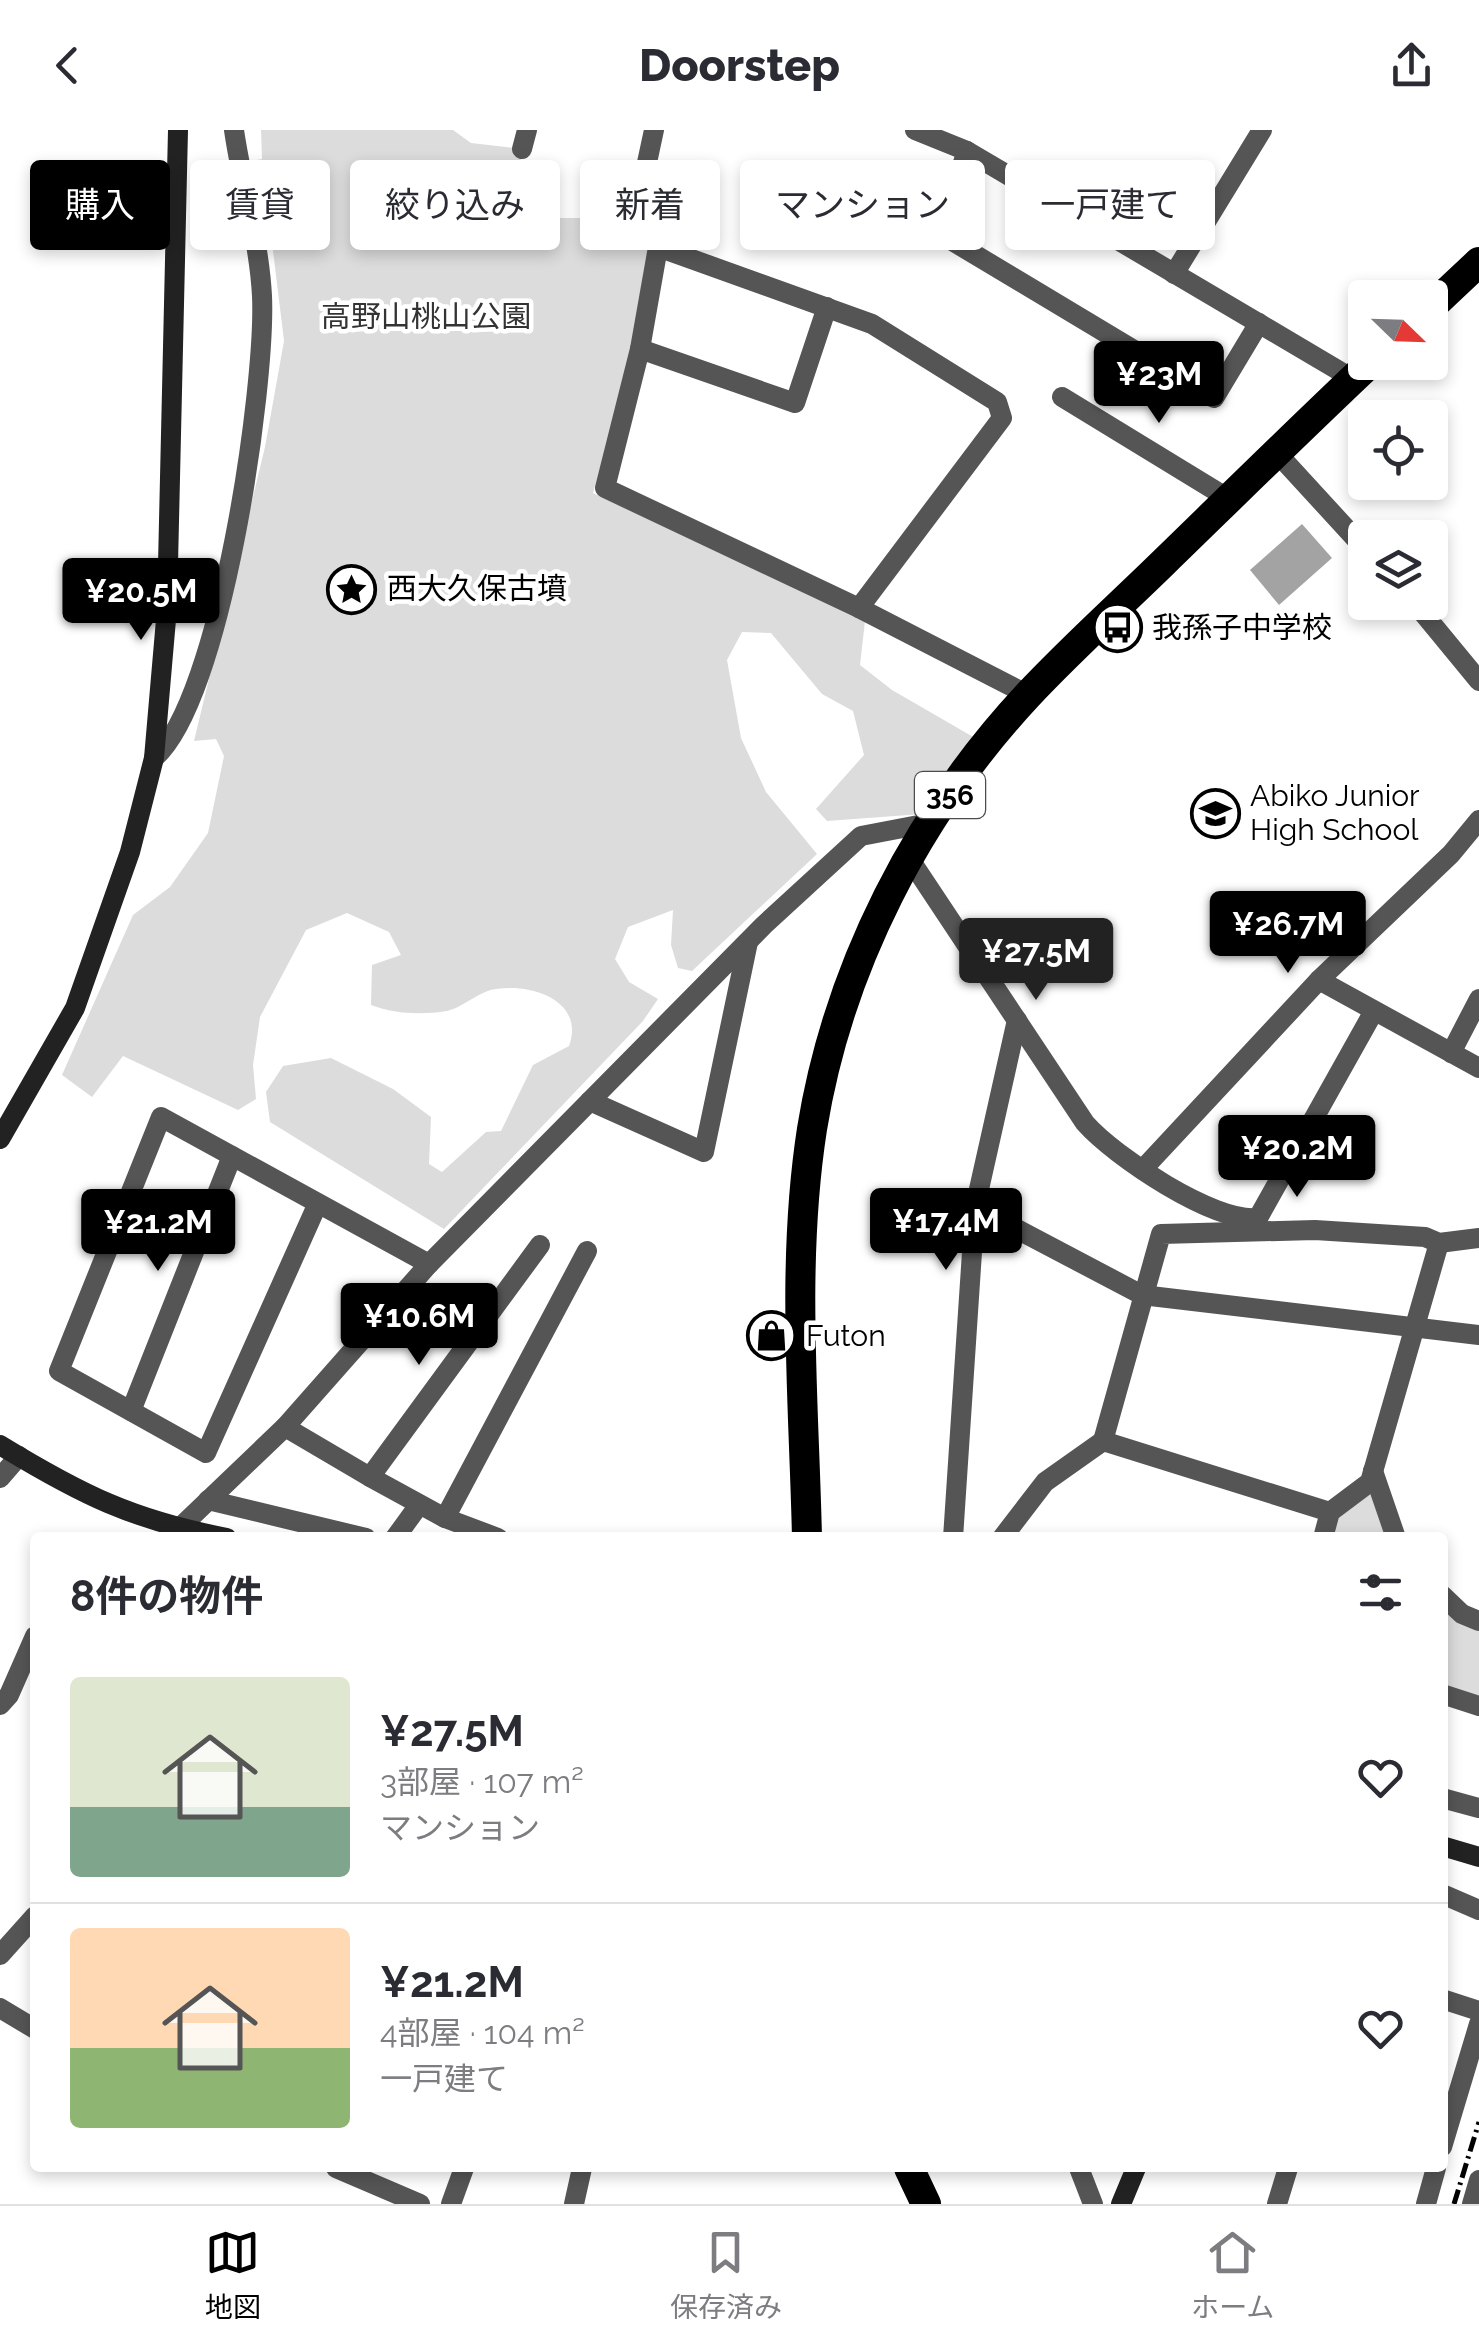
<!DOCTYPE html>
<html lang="ja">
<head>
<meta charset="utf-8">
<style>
	:root { --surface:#fff; --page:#f7f7f7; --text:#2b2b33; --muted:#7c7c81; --line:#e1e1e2; --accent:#000 }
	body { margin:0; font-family:Raleway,"Noto Sans JP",sans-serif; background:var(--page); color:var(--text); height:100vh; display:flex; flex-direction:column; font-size:38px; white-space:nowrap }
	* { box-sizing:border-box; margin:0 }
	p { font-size:32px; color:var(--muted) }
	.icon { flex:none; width:55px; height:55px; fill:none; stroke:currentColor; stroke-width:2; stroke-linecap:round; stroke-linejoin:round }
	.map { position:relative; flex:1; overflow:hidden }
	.drawer { position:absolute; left:30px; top:1402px; width:1418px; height:640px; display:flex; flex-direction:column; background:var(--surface); border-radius:10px; box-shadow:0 5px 15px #0003 }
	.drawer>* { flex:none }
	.guide { position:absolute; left:30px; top:30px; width:1420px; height:90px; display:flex; gap:20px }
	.needle { width:65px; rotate:113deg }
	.fabs { position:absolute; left:1348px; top:150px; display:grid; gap:20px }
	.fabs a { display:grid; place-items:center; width:100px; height:100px; border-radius:10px; background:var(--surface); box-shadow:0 5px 15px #0003; font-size:50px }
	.price { position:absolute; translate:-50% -85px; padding:0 22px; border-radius:10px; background:var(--accent); color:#fff; font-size:32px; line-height:65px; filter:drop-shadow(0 2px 5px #0008) }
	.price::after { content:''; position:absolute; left:50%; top:60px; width:30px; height:22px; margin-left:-15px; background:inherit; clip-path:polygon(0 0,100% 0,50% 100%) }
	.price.current { background:#222; color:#fff }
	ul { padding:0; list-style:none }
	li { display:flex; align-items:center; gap:30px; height:250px; padding:0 40px }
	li+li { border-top:2px solid var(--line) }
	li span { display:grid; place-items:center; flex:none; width:280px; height:200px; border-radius:10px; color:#555 }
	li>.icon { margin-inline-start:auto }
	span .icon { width:120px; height:120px; fill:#fffc; stroke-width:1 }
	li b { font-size:42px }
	h2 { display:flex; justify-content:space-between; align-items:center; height:120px; padding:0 40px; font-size:42px }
	.pill { padding:0 35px; border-radius:10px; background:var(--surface); box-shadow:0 5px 15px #0003; font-size:35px; line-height:90px }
	.pill.current { background:var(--accent); color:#fff }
	header { display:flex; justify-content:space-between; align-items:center; height:130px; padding:0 40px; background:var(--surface); font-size:45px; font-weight:800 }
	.dock { display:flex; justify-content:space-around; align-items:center; height:140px; border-top:2px solid var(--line); background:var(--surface); font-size:28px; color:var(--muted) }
	.dock a { display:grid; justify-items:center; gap:5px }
	.dock .current { color:var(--accent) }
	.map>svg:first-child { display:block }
</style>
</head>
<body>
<header><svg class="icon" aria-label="back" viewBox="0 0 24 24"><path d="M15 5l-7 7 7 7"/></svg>Doorstep<svg class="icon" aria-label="share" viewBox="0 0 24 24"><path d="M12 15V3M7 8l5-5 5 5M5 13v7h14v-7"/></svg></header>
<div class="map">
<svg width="1479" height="2074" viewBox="0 0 1479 2074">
	<rect width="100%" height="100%" fill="#fff"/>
	<!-- green -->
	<g fill="#dcdcdc">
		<path d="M 261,0 L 453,0 L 471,13 L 522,19 L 515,79 L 530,88 L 637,88 L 649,113 L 627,242 L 593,363 L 865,491 L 860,535 L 892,560 L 975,608 L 922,684 L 827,691 L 816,679 L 864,625 L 853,581 L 822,564 L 771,503 L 742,502 L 727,530 L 741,608 L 766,662 L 817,724 L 692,841 L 678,838 L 671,815 L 673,780 L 628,797 L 615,829 L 629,852 L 658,869 L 643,891 L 444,1099 L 270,992 L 266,962 L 283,936 L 331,928 L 393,959 L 431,987 L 429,1034 L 442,1042 L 486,1002 L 501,1001 L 533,935 L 569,916 C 585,872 534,853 496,859 C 479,861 464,877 447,881 C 421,885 395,884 371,875 L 372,835 L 401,825 L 389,802 L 347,783 L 306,800 L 260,887 L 253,935 L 256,969 L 238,980 L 123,926 L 92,967 L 62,945 L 133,785 L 170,757 L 208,703 L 224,626 L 216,609 L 194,611 L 265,317 L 284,211 L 270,96 L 251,31 L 262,29 Z"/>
		<path d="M 1373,1358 L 1390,1407 L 1328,1408 L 1334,1387 Z"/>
		<path d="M 1442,1472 L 1479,1496 L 1479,1572 L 1443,1560 Z"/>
	</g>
	<!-- water -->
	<path fill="#a3a3a3" d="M 1302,394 L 1332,428 L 1279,475 L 1250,440 Z"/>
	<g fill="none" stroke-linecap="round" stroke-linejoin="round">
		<!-- street -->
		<g stroke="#555" stroke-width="20">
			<path d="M 654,0 L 639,70 L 658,117 L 640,219 L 605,358 L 859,478 L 1028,565"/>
			<path d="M 915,0 L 967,21 L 1353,249"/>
			<path d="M 522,19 L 527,0"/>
			<path d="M 967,21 L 939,103 L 1214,268 L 1259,193"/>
			<path d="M 658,117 L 872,194 L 997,272 L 1002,288 L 859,478"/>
			<path d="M 1174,144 L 1262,0"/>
			<path d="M 640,219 L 795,273 L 827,177"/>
			<path d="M 1062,267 L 1229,369"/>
			<path d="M 1277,323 L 1365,419"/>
			<path d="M 1414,472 L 1479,551"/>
			<path d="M 154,628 C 221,571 266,256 262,166 C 259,109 242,56 234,0"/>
			<path d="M 909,728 L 1085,993 C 1115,1027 1214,1093 1258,1088 L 1374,881"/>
			<path d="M 1319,850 L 1479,938"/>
			<path d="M 1451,923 L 1479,869"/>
			<path d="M 590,971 L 704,1022 L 748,812"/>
			<path d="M 1143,1039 L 1319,850 L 1451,724 L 1479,690"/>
			<path d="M 318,1073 L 206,1323 L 59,1241 L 161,987 L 429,1134"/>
			<path d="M 975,1077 L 1142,1165 L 1479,1205"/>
			<path d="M 131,1281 L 232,1026"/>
			<path d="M 285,1297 L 370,1347 L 540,1115"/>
			<path d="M 1103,1311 L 1161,1104 L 1315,1100 L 1425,1107 L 1439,1113 L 1479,1108"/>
			<path d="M 1373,1341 L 1396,1408"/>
			<path d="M 370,1347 L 445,1388 L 498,1408"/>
			<path d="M 0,1348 L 19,1326"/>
			<path d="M 208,1370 L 366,1408"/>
			<path d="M 445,1388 L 587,1121"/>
			<path d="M 169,1408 L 285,1297 L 429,1134 L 764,795 L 861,706 L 929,693"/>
			<path d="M 395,1408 L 419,1375"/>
			<path d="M 953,1408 L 975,1077 L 1017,890"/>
			<path d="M 1002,1408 L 1045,1352 L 1103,1311 L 1330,1382"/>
			<path d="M 1323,1408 L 1330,1382 L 1370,1352 L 1439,1113"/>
			<path d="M 1442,1465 L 1462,1484 L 1479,1491"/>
			<path d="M 1442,1564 L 1479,1576"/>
			<path d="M 0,1575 L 9,1565 L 35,1506"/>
			<path d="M 1442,1668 L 1479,1678"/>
			<path d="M 1442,1764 L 1479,1780"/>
			<path d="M 0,1825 L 35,1786"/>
			<path d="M 1442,1869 L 1479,1881"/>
			<path d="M 0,1878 L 35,1899"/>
			<path d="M 1442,2017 L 1479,1894"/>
			<path d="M 336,2038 L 420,2074"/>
			<path d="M 1079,2038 L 1093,2074"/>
			<path d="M 451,2074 L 464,2038"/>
			<path d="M 574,2074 L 582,2038"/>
			<path d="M 1277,2074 L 1288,2038"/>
			<path d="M 1426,2074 L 1436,2038"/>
			<path d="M 1472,2074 L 1479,2050"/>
		</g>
		<!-- secondary -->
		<g stroke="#222" stroke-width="20">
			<path d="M 0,1009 L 75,878 L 130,722 L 154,628 L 167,478 L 178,0"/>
			<path d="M 0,1315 C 82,1365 133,1390 227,1408"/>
			<path d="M 1442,1716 L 1479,1727"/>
			<path d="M 1121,2074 L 1136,2038"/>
		</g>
		<!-- highway -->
		<g stroke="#000" stroke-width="30">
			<path d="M 1430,178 L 1479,132"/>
			<path d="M 807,1408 C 804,1272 791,1134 812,999 C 838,838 917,684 1028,565 C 1071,519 1119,476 1164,432 C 1233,365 1301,298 1371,232"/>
			<path d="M 909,2038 L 926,2074"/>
		</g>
		<!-- rail -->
		<path stroke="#000" stroke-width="5" stroke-dasharray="15 5 2.5 5" stroke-linecap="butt" d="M 1454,2074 L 1479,1992"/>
	</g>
	<!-- icons -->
	<defs>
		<symbol id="sight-ring" viewBox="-11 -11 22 22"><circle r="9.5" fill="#fff" stroke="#000" stroke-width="1.5"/><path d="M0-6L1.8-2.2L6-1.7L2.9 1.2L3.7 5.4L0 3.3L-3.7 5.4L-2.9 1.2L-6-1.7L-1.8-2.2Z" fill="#000"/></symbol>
		<symbol id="bus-ring" viewBox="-11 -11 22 22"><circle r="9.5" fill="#fff" stroke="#000" stroke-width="1.5"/><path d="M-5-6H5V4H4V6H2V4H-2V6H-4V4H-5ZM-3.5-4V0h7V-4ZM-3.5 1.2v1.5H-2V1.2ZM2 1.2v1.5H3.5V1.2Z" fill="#000"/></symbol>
		<symbol id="school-ring" viewBox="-11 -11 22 22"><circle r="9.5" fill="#fff" stroke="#000" stroke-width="1.5"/><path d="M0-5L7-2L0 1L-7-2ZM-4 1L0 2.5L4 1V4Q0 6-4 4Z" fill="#000"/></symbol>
		<symbol id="shop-ring" viewBox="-11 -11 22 22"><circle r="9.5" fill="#fff" stroke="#000" stroke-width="1.5"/><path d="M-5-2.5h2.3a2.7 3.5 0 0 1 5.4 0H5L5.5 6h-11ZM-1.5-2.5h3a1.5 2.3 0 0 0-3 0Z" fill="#000"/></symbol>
	</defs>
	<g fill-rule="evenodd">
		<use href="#sight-ring" x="324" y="432" width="55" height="55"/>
		<use href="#bus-ring" x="1090" y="470" width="55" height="55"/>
		<use href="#school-ring" x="1188" y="656" width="55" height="55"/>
		<use href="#shop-ring" x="744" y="1178" width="55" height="55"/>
	</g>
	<g text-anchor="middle" stroke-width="9" stroke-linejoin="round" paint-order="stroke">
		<!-- shield labels -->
		<rect fill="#fff" stroke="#4c4c4c" stroke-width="2.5" x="915" y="642" width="70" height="46" rx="8"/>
		<g font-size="28" font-weight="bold" fill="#000">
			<text x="950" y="675">356</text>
		</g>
		<!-- park labels -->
		<g font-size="30" fill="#333" stroke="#fff">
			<text x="426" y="197">高野山桃山公園</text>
		</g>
		<!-- poi labels -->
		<g font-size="30" fill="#000" stroke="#fff" text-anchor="start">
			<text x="387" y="469">西大久保古墳</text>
			<text x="1152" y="508">我孫子中学校</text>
			<text x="1250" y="676">Abiko Junior<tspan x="1250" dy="34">High School</tspan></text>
			<text x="806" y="1216">Futon</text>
		</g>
	</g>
</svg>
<div class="fabs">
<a><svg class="needle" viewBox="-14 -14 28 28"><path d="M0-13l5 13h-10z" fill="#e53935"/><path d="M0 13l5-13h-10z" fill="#7c7c81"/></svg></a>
<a><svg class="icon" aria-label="locate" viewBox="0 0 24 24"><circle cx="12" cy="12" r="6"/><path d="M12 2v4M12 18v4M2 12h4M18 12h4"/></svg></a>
<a><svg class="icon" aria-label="layers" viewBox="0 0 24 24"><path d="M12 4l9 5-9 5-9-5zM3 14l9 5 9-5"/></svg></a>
</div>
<b class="price" style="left:1159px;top:296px">¥23M</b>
<b class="price" style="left:141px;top:513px">¥20.5M</b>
<b class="price" style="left:1288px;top:846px">¥26.7M</b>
<b class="price current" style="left:1036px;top:873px">¥27.5M</b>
<b class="price" style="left:1297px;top:1070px">¥20.2M</b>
<b class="price" style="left:946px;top:1143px">¥17.4M</b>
<b class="price" style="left:158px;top:1144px">¥21.2M</b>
<b class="price" style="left:419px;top:1238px">¥10.6M</b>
<div class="guide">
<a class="pill current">購入</a>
<a class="pill">賃貸</a>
<a class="pill">絞り込み</a>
<a class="pill">新着</a>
<a class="pill">マンション</a>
<a class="pill">一戸建て</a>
</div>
<section class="drawer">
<h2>8件の物件<svg class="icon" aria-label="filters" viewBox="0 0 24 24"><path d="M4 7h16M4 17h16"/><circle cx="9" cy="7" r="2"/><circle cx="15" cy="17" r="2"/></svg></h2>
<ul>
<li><span style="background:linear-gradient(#dfe7d0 65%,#7fa58c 0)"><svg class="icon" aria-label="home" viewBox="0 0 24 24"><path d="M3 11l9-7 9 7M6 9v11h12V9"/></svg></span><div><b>¥27.5M</b><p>3部屋 · 107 m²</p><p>マンション</p></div><svg class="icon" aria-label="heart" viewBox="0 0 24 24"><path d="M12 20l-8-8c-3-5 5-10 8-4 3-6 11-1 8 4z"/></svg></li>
<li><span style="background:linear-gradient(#ffd9b3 60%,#8fb573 0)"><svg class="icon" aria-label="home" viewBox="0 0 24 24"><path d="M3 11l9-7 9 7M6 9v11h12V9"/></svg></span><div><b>¥21.2M</b><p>4部屋 · 104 m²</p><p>一戸建て</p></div><svg class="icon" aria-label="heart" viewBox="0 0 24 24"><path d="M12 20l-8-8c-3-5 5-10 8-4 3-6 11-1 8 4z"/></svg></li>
</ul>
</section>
</div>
<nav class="dock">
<a class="current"><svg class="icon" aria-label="map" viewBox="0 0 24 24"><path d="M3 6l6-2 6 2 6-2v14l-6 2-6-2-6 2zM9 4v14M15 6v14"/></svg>地図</a>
<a><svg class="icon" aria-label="saved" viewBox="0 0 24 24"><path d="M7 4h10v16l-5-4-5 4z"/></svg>保存済み</a>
<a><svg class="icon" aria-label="home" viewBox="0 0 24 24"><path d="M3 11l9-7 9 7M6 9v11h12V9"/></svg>ホーム</a>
</nav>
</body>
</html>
